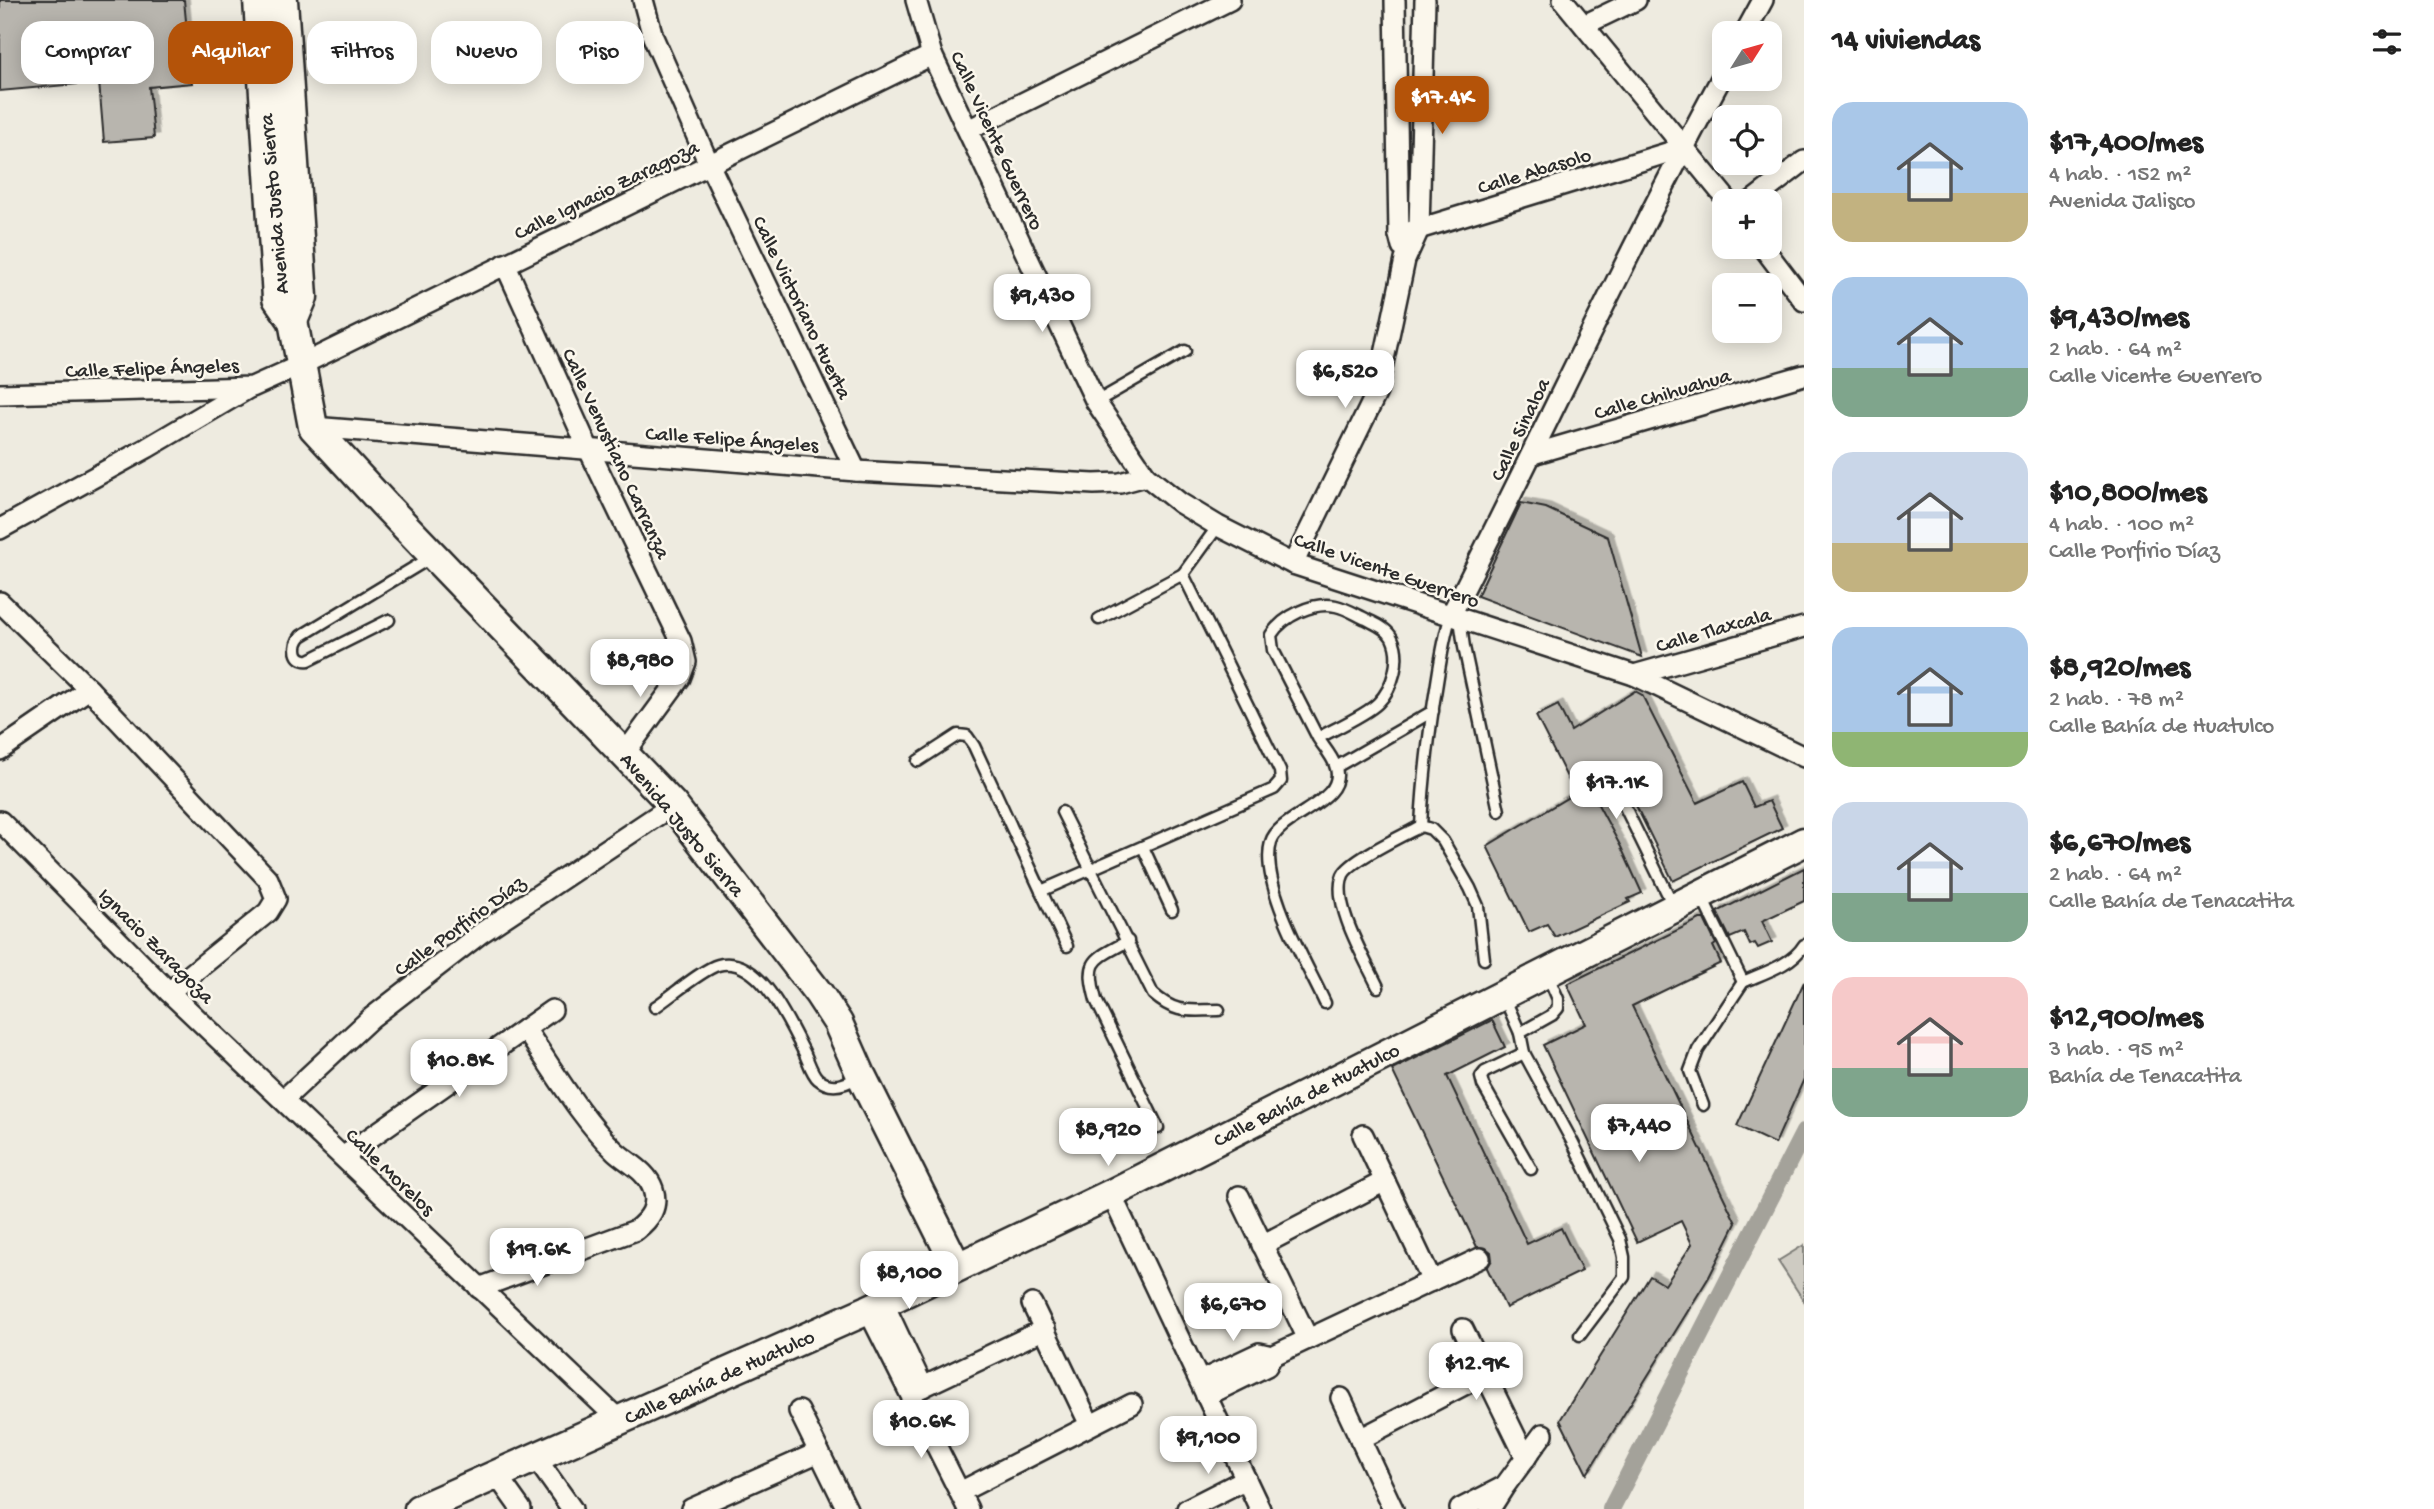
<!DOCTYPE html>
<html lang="es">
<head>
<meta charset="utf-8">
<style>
	:root { --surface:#fff; --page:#f6f6f6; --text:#222; --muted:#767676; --accent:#b45309 }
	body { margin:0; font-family:"Gochi Hand",sans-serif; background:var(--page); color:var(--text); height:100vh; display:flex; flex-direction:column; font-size:26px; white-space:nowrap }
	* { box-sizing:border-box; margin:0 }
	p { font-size:23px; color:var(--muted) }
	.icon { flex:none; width:38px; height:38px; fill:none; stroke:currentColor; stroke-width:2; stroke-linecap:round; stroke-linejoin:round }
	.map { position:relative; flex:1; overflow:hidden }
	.panel { display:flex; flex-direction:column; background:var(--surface); width:630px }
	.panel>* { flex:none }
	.guide { position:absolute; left:21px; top:21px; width:665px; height:63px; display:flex; gap:14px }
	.needle { width:46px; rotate:53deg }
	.tools { position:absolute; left:1712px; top:21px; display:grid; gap:14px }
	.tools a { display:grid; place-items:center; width:70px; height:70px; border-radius:14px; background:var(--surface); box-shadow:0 4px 18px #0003; font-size:35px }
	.price { position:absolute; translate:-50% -60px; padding:0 16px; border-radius:14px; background:#fff; color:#222; font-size:23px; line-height:46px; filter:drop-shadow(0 2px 4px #0008) }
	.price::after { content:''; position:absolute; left:50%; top:42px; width:21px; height:16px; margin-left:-10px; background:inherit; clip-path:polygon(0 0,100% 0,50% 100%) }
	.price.on { background:var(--accent); color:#fff }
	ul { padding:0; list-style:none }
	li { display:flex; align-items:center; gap:21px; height:175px; padding:0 28px }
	li span { display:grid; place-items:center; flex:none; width:196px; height:140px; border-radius:21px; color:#555 }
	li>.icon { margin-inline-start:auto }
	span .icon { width:84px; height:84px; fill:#fffc; stroke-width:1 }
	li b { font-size:30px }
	h2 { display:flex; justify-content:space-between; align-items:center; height:84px; padding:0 28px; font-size:30px }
	.tag { padding:0 24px; border-radius:21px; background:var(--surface); box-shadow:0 4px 18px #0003; font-size:24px; line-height:63px }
	.tag.on { background:var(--accent); color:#fff }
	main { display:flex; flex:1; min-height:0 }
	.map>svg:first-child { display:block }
</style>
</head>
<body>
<main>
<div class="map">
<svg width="1804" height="1509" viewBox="0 0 1804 1509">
	<defs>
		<filter id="shadow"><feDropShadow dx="4.5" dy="-4.5" stdDeviation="0" flood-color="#0004"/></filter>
	</defs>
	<rect width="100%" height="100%" fill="#eeebe0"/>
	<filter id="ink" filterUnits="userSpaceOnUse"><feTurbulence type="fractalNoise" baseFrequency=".0143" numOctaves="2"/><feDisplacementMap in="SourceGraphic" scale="14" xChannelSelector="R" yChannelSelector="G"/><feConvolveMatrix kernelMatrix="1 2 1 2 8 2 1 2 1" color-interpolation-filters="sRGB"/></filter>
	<g filter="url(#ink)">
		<!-- green -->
		<path fill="#cecbc2" stroke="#7c7b76" stroke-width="2" d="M 1804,1245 L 1804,1301 L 1778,1261 Z"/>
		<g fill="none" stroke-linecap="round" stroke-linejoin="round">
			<!-- canal -->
			<path stroke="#a4a29a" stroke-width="18" d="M 1611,1509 L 1804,1132"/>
		</g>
		<!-- building -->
		<g fill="#b8b5ae" stroke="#2b2b2b" stroke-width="2" filter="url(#shadow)">
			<path d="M 0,0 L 184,0 L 192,83 L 149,87 L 154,138 L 104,142 L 99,82 L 0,91 Z"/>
			<path d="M 1521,503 L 1546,508 L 1608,537 L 1642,657 L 1477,596 Z"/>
			<path d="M 1635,691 L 1642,695 L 1697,803 L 1742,782 L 1754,807 L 1769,801 L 1782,828 L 1673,881 L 1617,767 L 1593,782 L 1601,796 L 1595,799 L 1621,847 L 1642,893 L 1628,899 L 1630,902 L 1555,937 L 1547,924 L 1529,932 L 1487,846 L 1575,793 L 1536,716 L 1558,705 L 1571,731 Z"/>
			<path d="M 1804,868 L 1804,901 L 1762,921 L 1772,942 L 1758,948 L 1755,943 L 1750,945 L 1744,932 L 1730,938 L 1717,912 Z"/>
			<path d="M 1700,919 L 1704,919 L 1716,944 L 1713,946 L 1721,963 L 1632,1006 L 1736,1223 L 1709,1277 L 1587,1474 L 1560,1420 L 1650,1276 L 1665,1285 L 1692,1244 L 1681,1221 L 1637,1242 L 1543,1045 L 1586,1024 L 1567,984 Z"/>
			<path d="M 1804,982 L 1804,1079 L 1775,1144 L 1737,1126 Z"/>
			<path d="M 1492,1020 L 1505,1047 L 1447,1076 L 1527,1244 L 1561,1228 L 1582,1271 L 1506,1308 L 1487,1268 L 1492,1260 L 1491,1252 L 1486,1248 L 1477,1247 L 1392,1070 Z"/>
		</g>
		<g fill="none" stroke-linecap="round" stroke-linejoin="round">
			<defs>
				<g id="lane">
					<path d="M 1096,402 L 1185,351"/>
					<path d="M 1099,619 L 1183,574"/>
					<path d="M 1460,619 L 1464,647 L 1499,811"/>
					<path d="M 389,620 L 309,660 C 294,662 293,645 301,636 L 430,558"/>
					<path d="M 1318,738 L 1273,650 L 1271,635 C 1283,616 1314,601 1336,606 C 1346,608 1357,615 1366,619 C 1375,624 1387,628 1392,638 C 1402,658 1393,688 1378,703 C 1366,715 1334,729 1318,738 C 1323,746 1332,756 1335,765 C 1350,802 1279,814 1271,842 C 1259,884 1307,964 1325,1003"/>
					<path d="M 918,761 L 958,735 L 967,736 L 974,746 L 1041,891 L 1274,789 L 1281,781 L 1280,771 L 1183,574 L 1218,526"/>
					<path d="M 1336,767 L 1433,711"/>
					<path d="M 1622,801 L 1674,907"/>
					<path d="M 1062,812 L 1153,994 C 1177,1015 1189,1010 1219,1010"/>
					<path d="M 1421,826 C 1423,784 1428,742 1434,701 C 1439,672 1442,643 1451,615"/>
					<path d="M 1143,847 L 1172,910"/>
					<path d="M 1041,891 L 1067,946"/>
					<path d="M 1702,898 L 1743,982 C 1763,973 1792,965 1804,945"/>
					<path d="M 1128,941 C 1094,960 1085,959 1096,1000 L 1158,1128"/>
					<path d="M 1548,976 L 1558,999 L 1558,1008 L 1552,1015 L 1520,1033 L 1524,1053 L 1573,1143 L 1620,1239 L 1624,1257 L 1624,1277 L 1580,1335"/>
					<path d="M 1378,987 C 1366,961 1331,903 1343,875 C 1350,860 1404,835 1421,826 L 1431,829 L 1443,841 L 1470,888 L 1478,906 L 1484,959"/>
					<path d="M 1504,997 L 1520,1033"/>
					<path d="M 655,1007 C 670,997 703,969 718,965 C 759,954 788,1021 803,1050 C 808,1059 811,1073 818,1079 C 831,1090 845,1085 858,1077"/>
					<path d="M 1524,1053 L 1485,1072 L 1481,1077 L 1483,1085 L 1531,1169"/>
					<path d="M 1703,1105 L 1690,1071 L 1698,1050 L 1743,982"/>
				</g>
				<g id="street">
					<path d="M 643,0 L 653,37 L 709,164 L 856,471"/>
					<path d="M 916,0 L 932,55 L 1096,402 L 1146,476 L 1180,503 L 1218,526 L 1293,564 L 1634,675 L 1804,757"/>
					<path d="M 1395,0 L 1399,235 L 1402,247"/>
					<path d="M 1563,0 L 1728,201"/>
					<path d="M 1584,25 L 1636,0"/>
					<path d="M 1745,33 L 1763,0"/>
					<path d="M 968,130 L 1230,0"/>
					<path d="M 1752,201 L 1804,161"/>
					<path d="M 1399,235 L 1683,148"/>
					<path d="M 1763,247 L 1804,301"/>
					<path d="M 505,264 L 589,450 L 681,641 L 686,662 L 680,678 L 625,753"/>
					<path d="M 0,394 L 252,387 L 301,365 L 932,55"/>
					<path d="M 313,427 L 856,471 L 1094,484 L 1120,483 L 1146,476"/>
					<path d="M 1533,454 L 1804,375"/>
					<path d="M 0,529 L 147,448 L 249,388"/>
					<path d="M 1293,564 L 1377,392 L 1405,260 L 1419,229 L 1425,0"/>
					<path d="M 0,602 L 89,689 L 268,879 L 276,899 L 268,912 L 169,992"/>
					<path d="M 1451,615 C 1543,435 1627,251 1724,73"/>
					<path d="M 1634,675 L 1804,627"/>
					<path d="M 0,750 L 89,689"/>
					<path d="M 0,821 L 169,992 L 619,1420"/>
					<path d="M 284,1099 L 371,1018 L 481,933 L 673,805"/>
					<path d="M 1363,1135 L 1432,1281"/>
					<path d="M 344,1156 L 552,1010"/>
					<path d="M 1111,1194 L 1260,1509"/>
					<path d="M 1239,1196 L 1308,1339"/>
					<path d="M 1262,1245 L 1385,1181"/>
					<path d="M 479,1288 L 636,1230 C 650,1219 659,1207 653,1189 C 647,1171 628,1163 615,1151 C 579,1116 553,1069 525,1029"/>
					<path d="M 883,1302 L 923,1387"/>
					<path d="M 1032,1304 L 1090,1425"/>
					<path d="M 868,1310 L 968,1509"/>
					<path d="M 1463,1329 L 1526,1458"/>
					<path d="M 1200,1381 L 1259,1353 L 1272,1356"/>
					<path d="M 910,1393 L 1045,1329"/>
					<path d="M 1206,1396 L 1267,1366 L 1272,1356 L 1480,1258"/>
					<path d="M 1341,1398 L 1393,1509"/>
					<path d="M 799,1411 L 847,1509"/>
					<path d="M 1360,1439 L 1485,1374"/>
					<path d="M 535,1457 L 572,1509"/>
					<path d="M 496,1474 L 521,1509"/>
					<path d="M 960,1492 L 1132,1404"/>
					<path d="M 691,1509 L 819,1452"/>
					<path d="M 1187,1509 L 1246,1479"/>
					<path d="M 1460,1509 L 1503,1487"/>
					<path d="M 1490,1509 L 1504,1487 L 1543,1434"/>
				</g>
				<g id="secondary">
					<path d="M 258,0 L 277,298 L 293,321 L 313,427 L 383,503 L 673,805 L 819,994 L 838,1023 L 861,1075 L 957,1267"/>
					<path d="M 283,0 L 303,297 L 293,321"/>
					<path d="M 419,1509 L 868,1310 L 1111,1194 L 1804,842"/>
				</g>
			</defs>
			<!-- lane casing -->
			<use href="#lane" stroke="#2b2b2b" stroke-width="15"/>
			<!-- street casing -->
			<use href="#street" stroke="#2b2b2b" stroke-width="24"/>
			<!-- secondary casing -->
			<use href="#secondary" stroke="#2b2b2b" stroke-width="33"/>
			<!-- lane -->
			<use href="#lane" stroke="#fbf7ec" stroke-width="10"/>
			<!-- street -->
			<use href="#street" stroke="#fbf7ec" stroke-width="19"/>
			<!-- secondary -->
			<use href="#secondary" stroke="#fbf7ec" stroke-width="28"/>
		</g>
	</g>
	<g text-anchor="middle" stroke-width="5" stroke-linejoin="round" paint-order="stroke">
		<!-- street labels -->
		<g font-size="21" fill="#2b2b2b" stroke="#fbf7ec">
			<text transform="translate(998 140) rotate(65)" y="7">Calle Vicente Guerrero</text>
			<text transform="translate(1534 170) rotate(-17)" y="7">Calle Abasolo</text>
			<text transform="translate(606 189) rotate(-26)" y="7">Calle Ignacio Zaragoza</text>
			<text transform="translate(273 204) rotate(-95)" y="7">Avenida Justo Sierra</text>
			<text transform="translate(803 307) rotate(64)" y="7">Calle Victoriano Huerta</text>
			<text transform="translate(152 367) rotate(-2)" y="7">Calle Felipe Ángeles</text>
			<text transform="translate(1662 393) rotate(-16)" y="7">Calle Chihuahua</text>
			<text transform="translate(1519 429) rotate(-64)" y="7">Calle Sinaloa</text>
			<text transform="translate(732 438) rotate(4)" y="7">Calle Felipe Ángeles</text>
			<text transform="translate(617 453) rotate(65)" y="7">Calle Venustiano Carranza</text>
			<text transform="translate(1387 569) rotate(19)" y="7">Calle Vicente Guerrero</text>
			<text transform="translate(1713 629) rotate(-16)" y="7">Calle Tlaxcala</text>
			<text transform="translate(683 824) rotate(50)" y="7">Avenida Justo Sierra</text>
			<text transform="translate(459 925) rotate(-36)" y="7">Calle Porfirio Díaz</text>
			<text transform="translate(157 945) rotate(45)" y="7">Ignacio Zaragoza</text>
			<text transform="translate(1306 1094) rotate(-27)" y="7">Calle Bahía de Huatulco</text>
			<text transform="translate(391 1171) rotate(44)" y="7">Calle Morelos</text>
			<text transform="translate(719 1376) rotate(-24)" y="7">Calle Bahía de Huatulco</text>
		</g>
	</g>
</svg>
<div class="tools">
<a><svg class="needle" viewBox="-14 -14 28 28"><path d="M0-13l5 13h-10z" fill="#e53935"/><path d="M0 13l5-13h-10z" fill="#767676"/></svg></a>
<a><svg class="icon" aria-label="locate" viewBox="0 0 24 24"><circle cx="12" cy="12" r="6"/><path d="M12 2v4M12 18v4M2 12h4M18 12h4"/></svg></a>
<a>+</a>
<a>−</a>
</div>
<b class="price on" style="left:1442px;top:136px">$17.4K</b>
<b class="price" style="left:1042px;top:334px">$9,430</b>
<b class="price" style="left:1345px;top:410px">$6,520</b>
<b class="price" style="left:640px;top:699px">$8,980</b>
<b class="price" style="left:1616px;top:821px">$17.1K</b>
<b class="price" style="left:459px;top:1099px">$10.8K</b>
<b class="price" style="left:1639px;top:1164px">$7,440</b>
<b class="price" style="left:1108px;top:1168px">$8,920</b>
<b class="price" style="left:537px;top:1288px">$19.6K</b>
<b class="price" style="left:909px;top:1311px">$8,100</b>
<b class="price" style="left:1233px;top:1343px">$6,670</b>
<b class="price" style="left:1476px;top:1402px">$12.9K</b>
<b class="price" style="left:921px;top:1460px">$10.6K</b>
<b class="price" style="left:1208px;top:1476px">$9,100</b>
<div class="guide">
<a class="tag">Comprar</a>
<a class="tag on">Alquilar</a>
<a class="tag">Filtros</a>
<a class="tag">Nuevo</a>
<a class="tag">Piso</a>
</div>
</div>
<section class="panel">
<h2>14 viviendas<svg class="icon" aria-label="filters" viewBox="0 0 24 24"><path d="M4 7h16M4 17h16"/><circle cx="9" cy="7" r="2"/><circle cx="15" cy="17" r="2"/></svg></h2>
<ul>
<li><span style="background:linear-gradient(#a9c7e8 65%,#c2b280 0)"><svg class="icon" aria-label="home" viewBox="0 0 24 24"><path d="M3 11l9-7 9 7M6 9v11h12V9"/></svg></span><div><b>$17,400/mes</b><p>4 hab. · 152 m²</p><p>Avenida Jalisco</p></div></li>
<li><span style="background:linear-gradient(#a9c7e8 65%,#7fa58c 0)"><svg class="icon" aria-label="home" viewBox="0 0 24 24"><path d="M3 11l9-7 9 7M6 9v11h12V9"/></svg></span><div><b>$9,430/mes</b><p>2 hab. · 64 m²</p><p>Calle Vicente Guerrero</p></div></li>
<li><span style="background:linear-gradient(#c9d6e8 65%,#c2b280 0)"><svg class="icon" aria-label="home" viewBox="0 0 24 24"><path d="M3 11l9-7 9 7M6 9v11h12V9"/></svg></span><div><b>$10,800/mes</b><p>4 hab. · 100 m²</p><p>Calle Porfirio Díaz</p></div></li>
<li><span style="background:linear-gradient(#a9c7e8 75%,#8fb573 0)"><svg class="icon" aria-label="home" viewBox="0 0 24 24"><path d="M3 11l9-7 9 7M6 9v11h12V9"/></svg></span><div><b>$8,920/mes</b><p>2 hab. · 78 m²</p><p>Calle Bahía de Huatulco</p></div></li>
<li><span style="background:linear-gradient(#c9d6e8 65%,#7fa58c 0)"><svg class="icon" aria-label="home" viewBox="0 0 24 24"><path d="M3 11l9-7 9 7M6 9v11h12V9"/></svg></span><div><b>$6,670/mes</b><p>2 hab. · 64 m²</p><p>Calle Bahía de Tenacatita</p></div></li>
<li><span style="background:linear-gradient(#f6c9c9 65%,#7fa58c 0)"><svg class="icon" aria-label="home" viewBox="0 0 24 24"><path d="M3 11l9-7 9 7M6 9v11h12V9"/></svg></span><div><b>$12,900/mes</b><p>3 hab. · 95 m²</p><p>Bahía de Tenacatita</p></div></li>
</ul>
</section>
</main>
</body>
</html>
